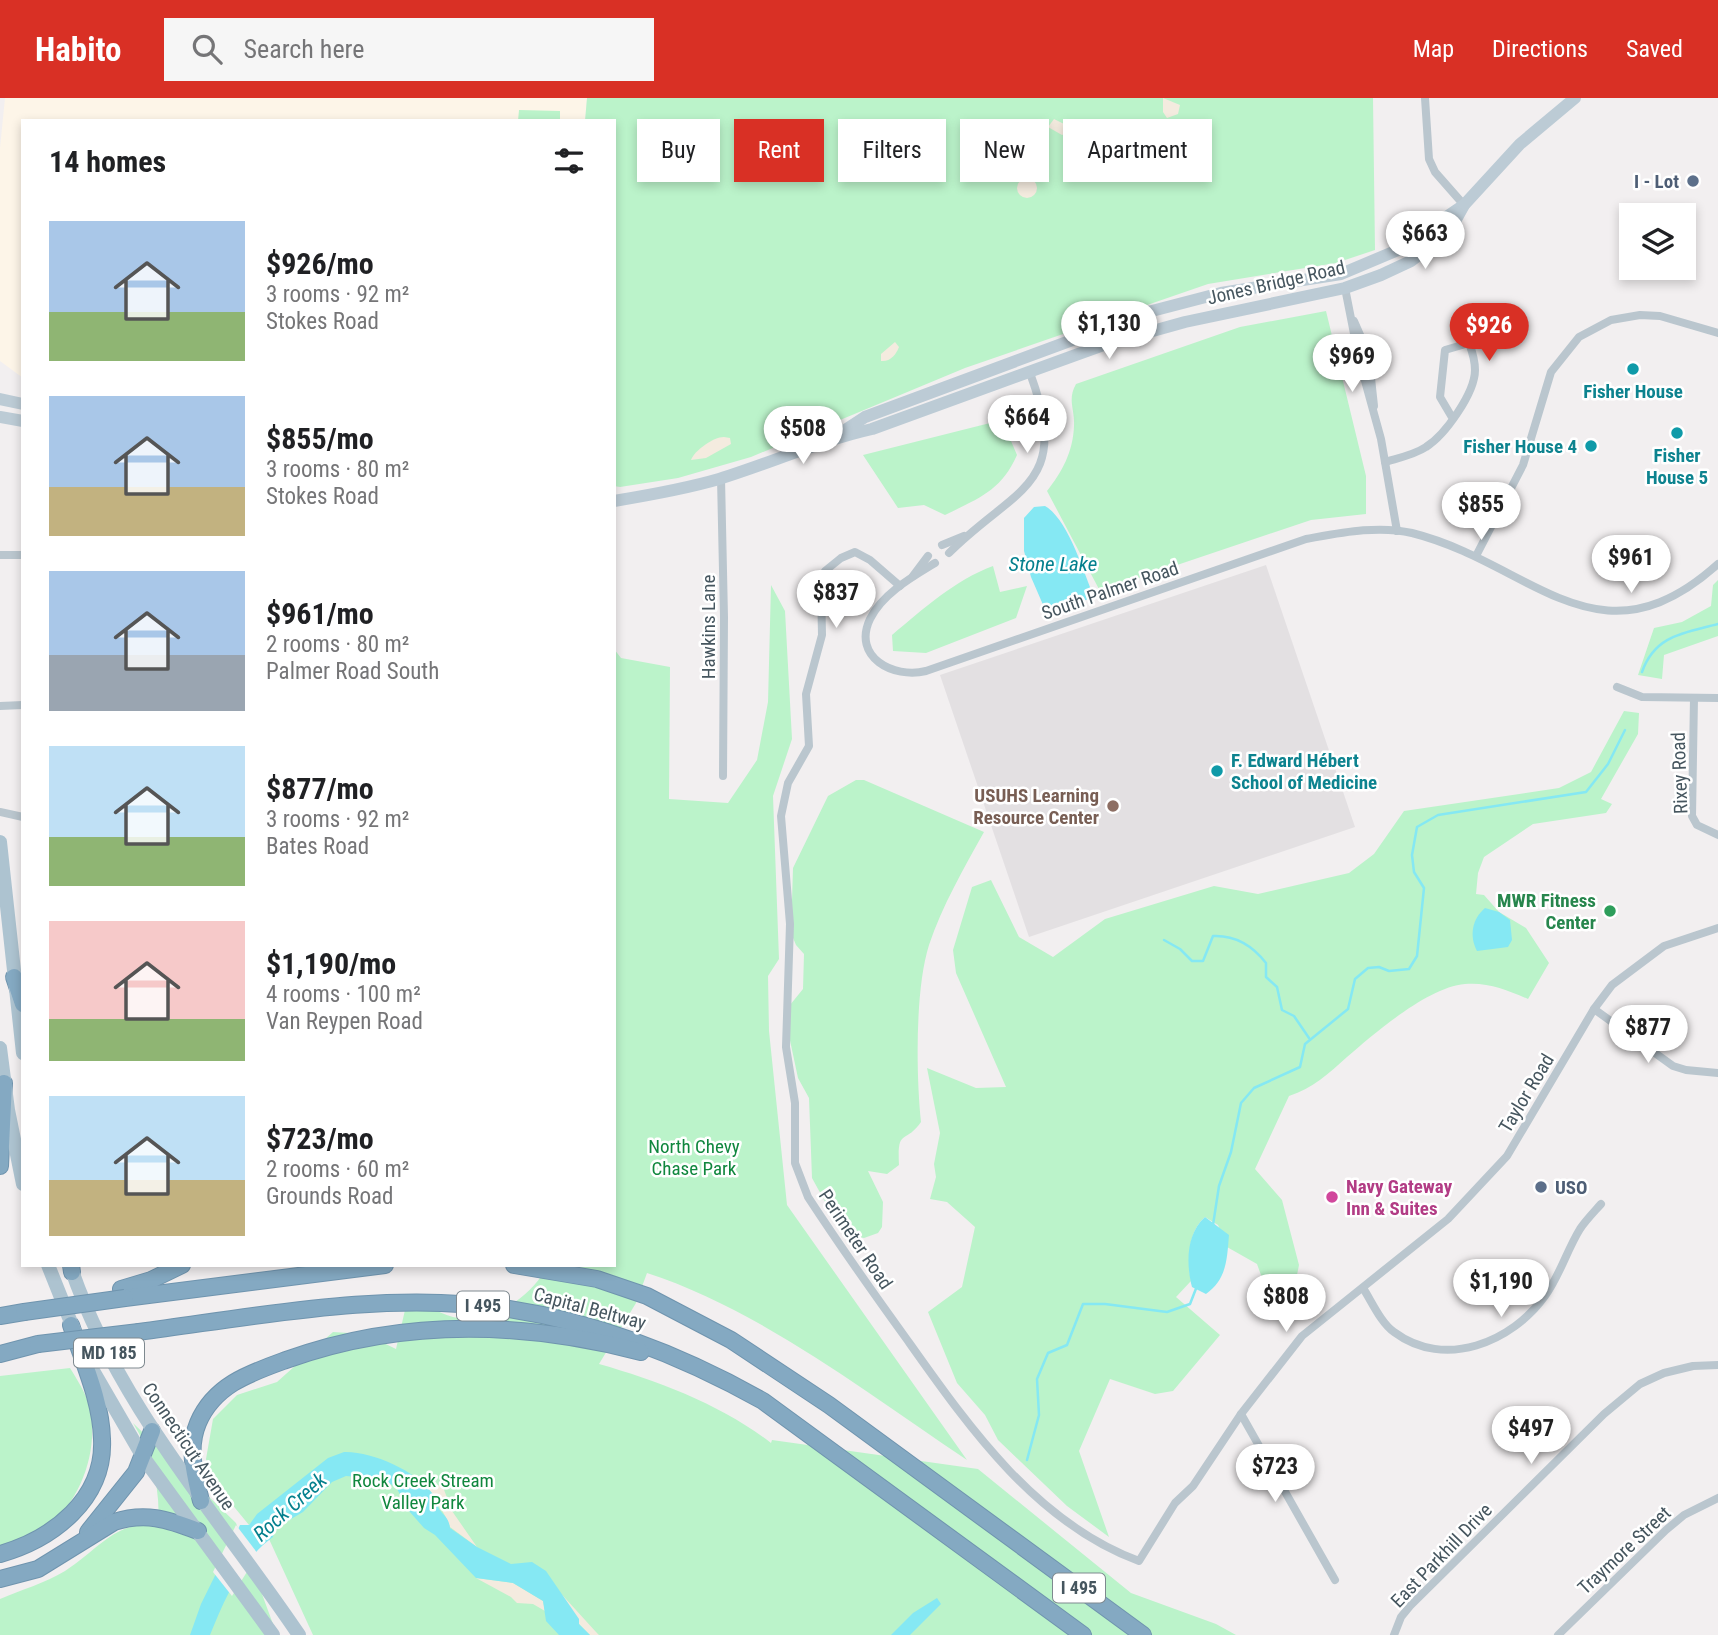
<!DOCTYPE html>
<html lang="en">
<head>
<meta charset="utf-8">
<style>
	:root { --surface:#fff; --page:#f6f6f6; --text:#202124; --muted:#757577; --accent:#d93025 }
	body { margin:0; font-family:"Roboto Condensed",sans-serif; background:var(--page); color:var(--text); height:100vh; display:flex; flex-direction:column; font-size:26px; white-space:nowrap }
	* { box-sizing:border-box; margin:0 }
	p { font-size:23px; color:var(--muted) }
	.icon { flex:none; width:38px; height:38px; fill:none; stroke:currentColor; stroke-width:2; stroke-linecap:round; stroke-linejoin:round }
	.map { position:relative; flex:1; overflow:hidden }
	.details { position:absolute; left:21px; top:21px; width:595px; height:1148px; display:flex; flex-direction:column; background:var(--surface); border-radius:0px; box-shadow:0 4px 10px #0003 }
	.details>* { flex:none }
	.banner { position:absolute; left:637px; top:21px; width:665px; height:63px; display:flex; gap:14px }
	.fabs { position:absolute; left:1619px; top:105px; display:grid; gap:14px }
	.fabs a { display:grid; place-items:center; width:77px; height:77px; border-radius:0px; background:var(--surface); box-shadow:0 4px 10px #0003; font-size:35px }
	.price { position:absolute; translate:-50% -60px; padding:0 16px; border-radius:24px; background:#fff; color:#222; font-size:23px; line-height:46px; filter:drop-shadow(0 2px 4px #0008) }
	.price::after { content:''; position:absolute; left:50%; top:42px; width:21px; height:16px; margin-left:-10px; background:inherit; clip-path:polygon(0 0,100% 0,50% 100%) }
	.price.selected { background:var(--accent); color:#fff }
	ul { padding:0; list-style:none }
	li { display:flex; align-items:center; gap:21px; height:175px; padding:0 28px }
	li span { display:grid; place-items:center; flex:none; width:196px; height:140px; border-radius:0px; color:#555 }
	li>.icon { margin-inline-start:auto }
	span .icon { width:84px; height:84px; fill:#fffc; stroke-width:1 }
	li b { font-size:30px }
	h2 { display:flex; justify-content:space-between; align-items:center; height:84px; padding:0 28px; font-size:30px }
	.pill { padding:0 24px; border-radius:0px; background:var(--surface); box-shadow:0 4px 10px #0003; font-size:24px; line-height:63px }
	.pill.selected { background:var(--accent); color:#fff }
	header { display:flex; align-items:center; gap:42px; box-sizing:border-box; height:98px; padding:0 35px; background:var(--accent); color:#fff }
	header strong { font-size:33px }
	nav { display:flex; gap:38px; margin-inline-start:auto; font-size:24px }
	.search { width:490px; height:63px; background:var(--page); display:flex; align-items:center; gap:18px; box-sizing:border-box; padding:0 24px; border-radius:0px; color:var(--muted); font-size:26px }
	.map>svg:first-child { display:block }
</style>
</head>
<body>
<header>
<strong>Habito</strong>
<div class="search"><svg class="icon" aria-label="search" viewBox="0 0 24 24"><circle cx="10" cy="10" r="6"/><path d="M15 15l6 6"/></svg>Search here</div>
<nav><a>Map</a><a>Directions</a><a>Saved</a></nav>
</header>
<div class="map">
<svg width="1718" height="1537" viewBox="0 0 1718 1537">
	<rect width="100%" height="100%" fill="#f2eff0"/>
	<!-- commercial -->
	<path fill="#fdf5e8" d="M 5,0 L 587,0 L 585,23 L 23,23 L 23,280 L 0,263 L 0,50 Z"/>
	<!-- education -->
	<path fill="#e3e0e2" d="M 1266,467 L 1355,729 L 1029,839 L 940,577 Z"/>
	<!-- green -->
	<g fill="#bbf3ca">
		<path d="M 587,0 L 1373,0 L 1375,152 L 1336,165 L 1208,186 L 965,270 L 751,359 L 678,380 L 620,389 L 614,388 L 614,23 L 585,23 Z"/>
		<path d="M 519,12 L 560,13 L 560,23 L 518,23 Z"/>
		<path d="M 1326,213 L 1366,378 L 1366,416 L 1311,422 L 1100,493 L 1047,393 C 1062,374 1073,354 1074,328 C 1075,311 1067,302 1076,286 L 1240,229 Z"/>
		<path d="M 1002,322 L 1017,357 C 1001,393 979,400 945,417 L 924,407 L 898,410 L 863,357 Z"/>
		<path d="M 993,468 L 1000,494 L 1027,488 L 1016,520 L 926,555 L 893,553 L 892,537 C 923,511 955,482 993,468 Z"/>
		<path d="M 1718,482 L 1718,538 L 1664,557 L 1662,581 L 1638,577 L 1654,530 L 1682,524 L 1711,508 L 1713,487 Z"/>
		<path d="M 771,487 L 785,513 L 792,641 L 773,698 L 779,861 L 768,878 L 769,933 L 787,1107 L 967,1362 C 870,1297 759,1211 647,1175 L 636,1205 L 599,1266 C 659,1283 722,1307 771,1345 L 772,1342 L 978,1371 L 1131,1495 L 1216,1526 L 1236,1537 L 313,1537 L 258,1417 L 249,1427 L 212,1382 L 206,1361 L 213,1321 L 237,1297 L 277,1284 L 333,1234 L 365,1236 L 396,1251 L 408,1199 C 423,1205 438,1215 453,1219 C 490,1228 532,1199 548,1167 L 614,1167 L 614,551 L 621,560 L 670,569 L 669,701 L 728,705 L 757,662 L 768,604 Z"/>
		<path d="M 1624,613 L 1639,615 L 1638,636 L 1601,701 L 1612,706 L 1606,715 L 1533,726 L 1484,759 L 1478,775 L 1476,796 L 1484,797 L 1499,814 L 1526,830 L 1549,865 L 1528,901 C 1507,892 1488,884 1465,886 C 1428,889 1375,935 1347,959 C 1328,976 1313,990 1289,998 L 1255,1071 L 1282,1102 L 1299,1167 L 1293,1197 L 1270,1202 L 1257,1166 L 1227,1149 L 1218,1127 L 1205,1119 C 1188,1133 1187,1163 1191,1183 L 1176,1199 L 1220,1237 L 1173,1293 L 1155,1296 L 1110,1281 L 1079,1353 L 1109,1439 L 1067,1408 L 998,1342 L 985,1317 L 957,1285 L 928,1214 L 962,1189 L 975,1129 L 947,1104 L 930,1101 L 936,1079 L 934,1066 L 940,1035 L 927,970 L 976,990 L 1006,989 L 956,875 L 953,852 L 972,789 L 991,782 L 1019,839 L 1053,859 L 1105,821 L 1214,788 L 1258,796 L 1349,775 L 1374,756 L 1404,713 L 1559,690 L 1591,674 Z"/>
		<path d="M 856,682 L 864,682 L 984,734 C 964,770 942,808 929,847 C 915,891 916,977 921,1024 C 905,1047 897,1029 899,1067 L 887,1076 L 868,1073 L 883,1104 L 882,1129 L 878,1135 L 864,1140 L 849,1137 L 834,1120 L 812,1080 L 809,1000 L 798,980 L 788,933 L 790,907 L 803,891 L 804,856 L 796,847 L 791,835 L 793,770 L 828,698 Z"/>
		<path d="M 70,1270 C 76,1280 84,1292 88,1304 C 102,1349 80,1409 40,1434 C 28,1441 13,1446 0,1452 L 0,1278 Z"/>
		<path d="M 133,1325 L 236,1425 L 277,1537 L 0,1537 L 0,1501 C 21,1492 45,1485 65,1473 C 96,1454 117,1420 158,1428 C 161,1392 152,1356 133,1325 Z"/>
	</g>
	<!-- sand -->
	<g fill="#f4ebdf">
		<path d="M 1163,0 L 1180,7 L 1178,16 L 1167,20 L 1163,14 Z"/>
		<path d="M 1054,21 L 1068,28 L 1069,34 L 1062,37 L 1048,29 Z"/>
		<circle cx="1027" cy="90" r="10"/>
		<path d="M 895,244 L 899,249 C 896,257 890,264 881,263 L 881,256 Z"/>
		<path d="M 724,339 L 730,340 L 731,346 L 706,360 L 691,362 C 694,353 713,339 724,339 Z"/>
		<path d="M 415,1378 L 443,1389 L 452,1413 L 477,1449 L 450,1429 C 449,1424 435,1399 431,1394 C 425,1388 419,1386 415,1378 Z"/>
		<path d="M 476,1480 L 513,1485 L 543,1503 L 545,1513 L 533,1506 L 517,1505 L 511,1499 Z"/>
		<path d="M 555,1489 L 596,1534 L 599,1537 L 590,1537 L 579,1526 Z"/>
	</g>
	<!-- water -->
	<g fill="#85e8f3">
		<path d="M 1045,408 C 1068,421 1084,475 1094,499 L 1047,516 L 1031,479 L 1024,453 L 1024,420 L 1034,409 Z"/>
		<path d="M 1485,810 L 1499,814 L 1510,822 L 1512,842 L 1508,849 L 1477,853 C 1469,838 1472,821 1485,810 Z"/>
		<path d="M 1205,1119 L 1229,1137 C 1227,1161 1227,1181 1206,1196 L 1192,1189 C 1186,1166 1186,1136 1205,1119 Z"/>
		<path d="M 344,1354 C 372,1353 416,1373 432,1395 C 435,1400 436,1406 439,1411 C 444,1418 449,1420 450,1430 L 477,1449 L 511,1466 L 532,1464 L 546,1473 L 579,1521 L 579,1526 L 590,1537 L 559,1537 L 546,1523 L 543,1503 L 513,1485 L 476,1480 L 435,1437 L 424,1430 L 409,1413 L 396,1389 L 381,1381 L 346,1378 L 332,1384 L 303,1414 L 274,1431 L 273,1439 C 242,1461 224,1502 210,1537 L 190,1537 L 201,1506 L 240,1427 L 249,1427 L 257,1416 L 328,1360 Z"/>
		<path d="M 937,1500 L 941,1506 L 910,1537 L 891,1537 L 913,1515 Z"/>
	</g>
	<!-- pier -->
	<path fill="#f2eff0" d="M 236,1427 L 258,1456 L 232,1498 L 213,1474 Z"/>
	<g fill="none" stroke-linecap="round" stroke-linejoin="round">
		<!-- stream -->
		<g stroke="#85e8f3" stroke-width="2.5">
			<path d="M 1642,574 C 1655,537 1684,535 1718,526"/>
			<path d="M 1164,842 L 1180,851 L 1192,863 L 1203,863 L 1213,838 C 1235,837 1252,847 1266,865 L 1266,879 L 1277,889 L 1282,912 L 1294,918 L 1309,940"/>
			<path d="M 1213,1127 L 1219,1088 L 1231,1054 L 1241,1005 L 1254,990 L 1300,969 L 1305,946 L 1348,911 L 1355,881 L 1368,870 L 1379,869 L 1389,873 L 1409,871 L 1417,858 L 1424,790 L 1414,774 L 1412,757 L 1417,729 L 1438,717 L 1586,694 L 1608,666 L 1625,632"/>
			<path d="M 1027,1362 L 1039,1317 L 1037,1281 L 1048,1255 L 1067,1247 L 1083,1206 L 1105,1206 L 1167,1214 L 1190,1206 L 1197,1188"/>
		</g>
		<defs>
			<g id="motorway">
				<path d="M 14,879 L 23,906"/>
				<path d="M 0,1068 L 4,985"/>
				<path d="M 71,1167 L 72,1174"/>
				<path d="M 514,1167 L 597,1181 L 647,1198 L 731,1242 L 829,1307 L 1143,1537"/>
				<path d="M 121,1191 L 151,1182 L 182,1167"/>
				<path d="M 125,1200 L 385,1167"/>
				<path d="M 0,1218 L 24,1214"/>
				<path d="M 139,1234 C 260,1218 387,1192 509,1211 C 600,1225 683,1258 763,1303 L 1083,1537"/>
				<path d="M 0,1256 L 38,1246"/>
				<path d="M 201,1403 C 195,1377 187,1351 198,1325 C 214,1287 250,1275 286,1262 C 403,1220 522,1223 641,1254"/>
				<path d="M 88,1434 L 136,1374 L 152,1333"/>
				<path d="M 0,1456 C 53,1441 105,1401 102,1341 C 101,1302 83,1264 71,1227"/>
				<path d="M 0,1481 L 38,1471 L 114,1424 C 145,1414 167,1421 198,1433"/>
			</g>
		</defs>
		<!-- motorway casing -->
		<use href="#motorway" stroke="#6f94ae" stroke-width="18"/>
		<!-- minor -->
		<g stroke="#bac6ce" stroke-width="8">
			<path d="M 1425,0 L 1429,61 L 1435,74 L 1464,107"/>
			<path d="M 1345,190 L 1358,256"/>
			<path d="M 1354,223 L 1368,255"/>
			<path d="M 1370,271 L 1374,308"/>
			<path d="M 1362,272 L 1381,341 L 1397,433"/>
			<path d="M 1385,364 C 1398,360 1414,357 1426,349 C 1445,337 1475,295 1475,272 C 1475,263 1472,253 1469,245 L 1445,252 L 1440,299 L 1453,321"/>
			<path d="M 721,380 L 724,519 L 723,678"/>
			<path d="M 942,447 L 964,438"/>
			<path d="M 949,455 C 1016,388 1072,389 1030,275"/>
			<path d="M 0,457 L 23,457"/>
			<path d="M 1476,458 L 1523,367 L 1551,274 L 1579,239 L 1611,222 L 1640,217 L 1660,218 L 1718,235"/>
			<path d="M 935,465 C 912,479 882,496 870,521 C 852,559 893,581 926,573 L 1306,441 C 1340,435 1377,427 1412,435 C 1532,465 1598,574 1718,466"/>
			<path d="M 913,478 L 928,458"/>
			<path d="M 900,488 L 870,462 L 855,454 L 841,460 L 825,473 L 821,489 L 822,537 L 806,596 L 809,648 L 788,685 L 781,718 L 790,826 L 786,949 L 795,1005 L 795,1065 L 808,1099 C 840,1148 874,1196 908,1243 C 969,1329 1036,1425 1139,1463 L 1175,1405 L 1193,1388 L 1241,1316 L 1302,1238 L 1448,1121 L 1507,1058 L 1594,911 L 1612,887 L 1664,848 L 1718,830"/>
			<path d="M 1617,589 L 1642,599 L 1718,600"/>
			<path d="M 1694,600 L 1692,718 L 1697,727 L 1718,737"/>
			<path d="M 0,608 L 23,607"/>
			<path d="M 0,714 L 23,719"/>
			<path d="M 1594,911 L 1673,968 L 1686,972 L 1718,975"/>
			<path d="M 1363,1190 C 1372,1204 1381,1225 1394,1234 C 1445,1272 1512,1244 1545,1198 C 1560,1177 1567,1152 1580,1131 C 1586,1122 1594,1114 1601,1106"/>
			<path d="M 1241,1316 L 1335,1482"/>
			<path d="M 1394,1537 L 1401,1519 L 1410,1508 L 1604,1316 L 1640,1286 L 1664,1275 L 1693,1268 L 1718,1267"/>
			<path d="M 1558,1537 L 1666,1432 L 1684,1417 L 1718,1400"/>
		</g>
		<!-- secondary -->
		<g stroke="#bccbd5" stroke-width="12">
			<path d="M 0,301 L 23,306"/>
			<path d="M 0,319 L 23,323"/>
			<path d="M 839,336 L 865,319 L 1148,214 L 1221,195 L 1341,176 L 1398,152 L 1464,107"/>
			<path d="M 614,403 C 650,397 685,391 719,381 C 771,365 819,343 872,331 L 1106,246 L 1185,224 L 1345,190 L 1381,177 L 1411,163 L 1449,134 L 1464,107 L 1520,46 L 1575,0"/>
		</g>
		<!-- primary -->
		<g stroke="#adc3d0" stroke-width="14">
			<path d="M 0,744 L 23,955"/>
			<path d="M 0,950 L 8,1012 L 23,1086"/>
			<path d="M 48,1167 L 76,1237"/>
			<path d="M 70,1167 C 117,1307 218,1417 299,1537"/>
			<path d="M 92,1271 L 143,1359 L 273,1537"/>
		</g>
		<!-- motorway -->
		<use href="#motorway" stroke="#84a9c2" stroke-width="16"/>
		<defs>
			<g id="motorway-bridge">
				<path d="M 24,1214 L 125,1200"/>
				<path d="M 38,1246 L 139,1234"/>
			</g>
		</defs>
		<!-- motorway-bridge casing -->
		<use href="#motorway-bridge" stroke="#6f94ae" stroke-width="18" stroke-linecap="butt"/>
		<!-- motorway-bridge -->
		<use href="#motorway-bridge" stroke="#84a9c2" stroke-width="16"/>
	</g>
	<!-- markers -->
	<g fill="#5c6f8a" stroke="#fff" stroke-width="2.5">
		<circle cx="1693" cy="83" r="7"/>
		<circle cx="1541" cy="1089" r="7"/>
	</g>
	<g fill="#0f9aa8" stroke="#fff" stroke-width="2.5">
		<circle cx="1633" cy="271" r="7"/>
		<circle cx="1677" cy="335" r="7"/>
		<circle cx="1591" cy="348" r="7"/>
		<circle cx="1217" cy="673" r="7"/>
	</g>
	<circle fill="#8d6e63" stroke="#fff" stroke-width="2.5" cx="1113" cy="708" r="7"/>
	<circle fill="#2e9e5b" stroke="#fff" stroke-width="2.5" cx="1610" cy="813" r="7"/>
	<circle fill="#d1479c" stroke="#fff" stroke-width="2.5" cx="1332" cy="1099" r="7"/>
	<g text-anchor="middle" stroke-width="5" stroke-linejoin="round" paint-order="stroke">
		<!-- shield labels -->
		<g fill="#fff" stroke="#7e898f" stroke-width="2">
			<rect x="457" y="1193.5" width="52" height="29" rx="5"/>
			<rect x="74" y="1240.5" width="70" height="29" rx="5"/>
			<rect x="1053" y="1475.5" width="52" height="29" rx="5"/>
		</g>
		<g font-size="18" font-weight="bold" fill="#46565f">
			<text x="483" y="1214">I 495</text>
			<text x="109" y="1261">MD 185</text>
			<text x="1079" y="1496">I 495</text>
		</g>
		<!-- service labels -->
		<g font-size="19" font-weight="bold" fill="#4e5e75" stroke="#fff" text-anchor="end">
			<text x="1679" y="90">I - Lot</text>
			<text x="1555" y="1096" text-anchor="start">USO</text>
		</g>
		<!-- street labels -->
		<g font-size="19" fill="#46565f" stroke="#fff">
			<text transform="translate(1276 184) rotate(-13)" y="7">Jones Bridge Road</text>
			<text transform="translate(1110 492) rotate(-19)" y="7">South Palmer Road</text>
			<text transform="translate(708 529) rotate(-90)" y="7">Hawkins Lane</text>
			<text transform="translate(1679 675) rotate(-92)" y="7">Rixey Road</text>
			<text transform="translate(1526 995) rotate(-59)" y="7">Taylor Road</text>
			<text transform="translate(856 1141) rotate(56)" y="7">Perimeter Road</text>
			<text transform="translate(590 1210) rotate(15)" y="7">Capital Beltway</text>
			<text transform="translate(189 1348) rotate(56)" y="7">Connecticut Avenue</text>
			<text transform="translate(1624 1452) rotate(-43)" y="7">Traymore Street</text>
			<text transform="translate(1441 1457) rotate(-46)" y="7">East Parkhill Drive</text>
		</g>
		<!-- culture labels -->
		<g font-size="19" font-weight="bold" fill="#0d838f" stroke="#fff">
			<text x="1633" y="300">Fisher House</text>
			<text x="1577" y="355" text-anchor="end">Fisher House 4</text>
			<text x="1677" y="364">Fisher<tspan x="1677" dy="22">House 5</tspan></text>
			<text x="1231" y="669" text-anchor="start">F. Edward Hébert<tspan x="1231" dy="22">School of Medicine</tspan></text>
		</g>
		<!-- education labels -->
		<g font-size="19" font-weight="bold" fill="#785e54" stroke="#fff" text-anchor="end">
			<text x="1099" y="704">USUHS Learning<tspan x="1099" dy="22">Resource Center</tspan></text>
		</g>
		<!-- leisure labels -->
		<g font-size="19" font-weight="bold" fill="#27864d" stroke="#fff" text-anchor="end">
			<text x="1596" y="809">MWR Fitness<tspan x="1596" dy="22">Center</tspan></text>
		</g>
		<!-- park labels -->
		<g font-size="19" fill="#10873e" stroke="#fff">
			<text x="694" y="1055">North Chevy<tspan x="694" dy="22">Chase Park</tspan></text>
			<text x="423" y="1389">Rock Creek Stream<tspan x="423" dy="22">Valley Park</tspan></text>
		</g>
		<!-- hotel labels -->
		<g font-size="19" font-weight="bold" fill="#b23c85" stroke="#fff" text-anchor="start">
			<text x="1346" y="1095">Navy Gateway<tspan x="1346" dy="22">Inn &amp; Suites</tspan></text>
		</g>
		<!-- water labels -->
		<g font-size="21" font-style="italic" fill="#05808e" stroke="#fff">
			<text x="1053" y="473">Stone Lake</text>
			<text transform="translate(290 1409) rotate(-42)" y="7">Rock Creek</text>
		</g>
	</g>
</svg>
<div class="fabs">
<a><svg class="icon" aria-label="layers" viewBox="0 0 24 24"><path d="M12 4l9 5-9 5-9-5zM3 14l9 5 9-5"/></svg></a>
</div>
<b class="price" style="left:1425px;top:173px">$663</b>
<b class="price" style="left:1109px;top:263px">$1,130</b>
<b class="price selected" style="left:1489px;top:265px">$926</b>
<b class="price" style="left:1352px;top:296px">$969</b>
<b class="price" style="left:1027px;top:357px">$664</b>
<b class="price" style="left:803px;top:368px">$508</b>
<b class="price" style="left:1481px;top:444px">$855</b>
<b class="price" style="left:1631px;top:497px">$961</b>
<b class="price" style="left:836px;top:532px">$837</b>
<b class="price" style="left:1648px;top:967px">$877</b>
<b class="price" style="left:1501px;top:1221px">$1,190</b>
<b class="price" style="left:1286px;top:1236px">$808</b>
<b class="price" style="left:1531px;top:1368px">$497</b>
<b class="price" style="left:1275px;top:1406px">$723</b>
<div class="banner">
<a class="pill">Buy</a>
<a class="pill selected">Rent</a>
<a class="pill">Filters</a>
<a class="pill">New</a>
<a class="pill">Apartment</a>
</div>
<section class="details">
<h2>14 homes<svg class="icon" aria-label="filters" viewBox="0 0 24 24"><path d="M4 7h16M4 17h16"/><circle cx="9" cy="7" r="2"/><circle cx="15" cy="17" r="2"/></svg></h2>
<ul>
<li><span style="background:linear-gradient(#a9c7e8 65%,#8fb573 0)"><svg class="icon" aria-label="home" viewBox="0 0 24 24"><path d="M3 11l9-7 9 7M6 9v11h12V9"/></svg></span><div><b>$926/mo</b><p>3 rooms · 92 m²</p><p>Stokes Road</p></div></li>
<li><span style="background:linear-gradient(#a9c7e8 65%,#c2b280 0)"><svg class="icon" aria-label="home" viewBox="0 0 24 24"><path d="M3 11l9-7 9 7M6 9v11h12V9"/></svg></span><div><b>$855/mo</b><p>3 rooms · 80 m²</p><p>Stokes Road</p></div></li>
<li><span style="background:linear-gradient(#a9c7e8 60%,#9aa5b1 0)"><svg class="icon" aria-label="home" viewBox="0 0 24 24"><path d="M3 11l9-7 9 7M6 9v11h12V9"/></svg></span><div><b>$961/mo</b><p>2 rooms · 80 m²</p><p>Palmer Road South</p></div></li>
<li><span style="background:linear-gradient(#bfe0f5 65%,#8fb573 0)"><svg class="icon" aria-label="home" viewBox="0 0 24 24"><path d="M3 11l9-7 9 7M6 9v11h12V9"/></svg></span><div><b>$877/mo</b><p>3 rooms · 92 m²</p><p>Bates Road</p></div></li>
<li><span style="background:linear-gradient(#f6c9c9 70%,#8fb573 0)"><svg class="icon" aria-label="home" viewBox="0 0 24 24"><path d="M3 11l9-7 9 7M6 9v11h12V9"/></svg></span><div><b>$1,190/mo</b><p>4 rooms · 100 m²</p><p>Van Reypen Road</p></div></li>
<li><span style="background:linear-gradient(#bfe0f5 60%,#c2b280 0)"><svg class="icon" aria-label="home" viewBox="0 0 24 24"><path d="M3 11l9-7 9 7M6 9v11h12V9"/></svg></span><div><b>$723/mo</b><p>2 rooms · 60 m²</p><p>Grounds Road</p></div></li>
</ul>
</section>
</div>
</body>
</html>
